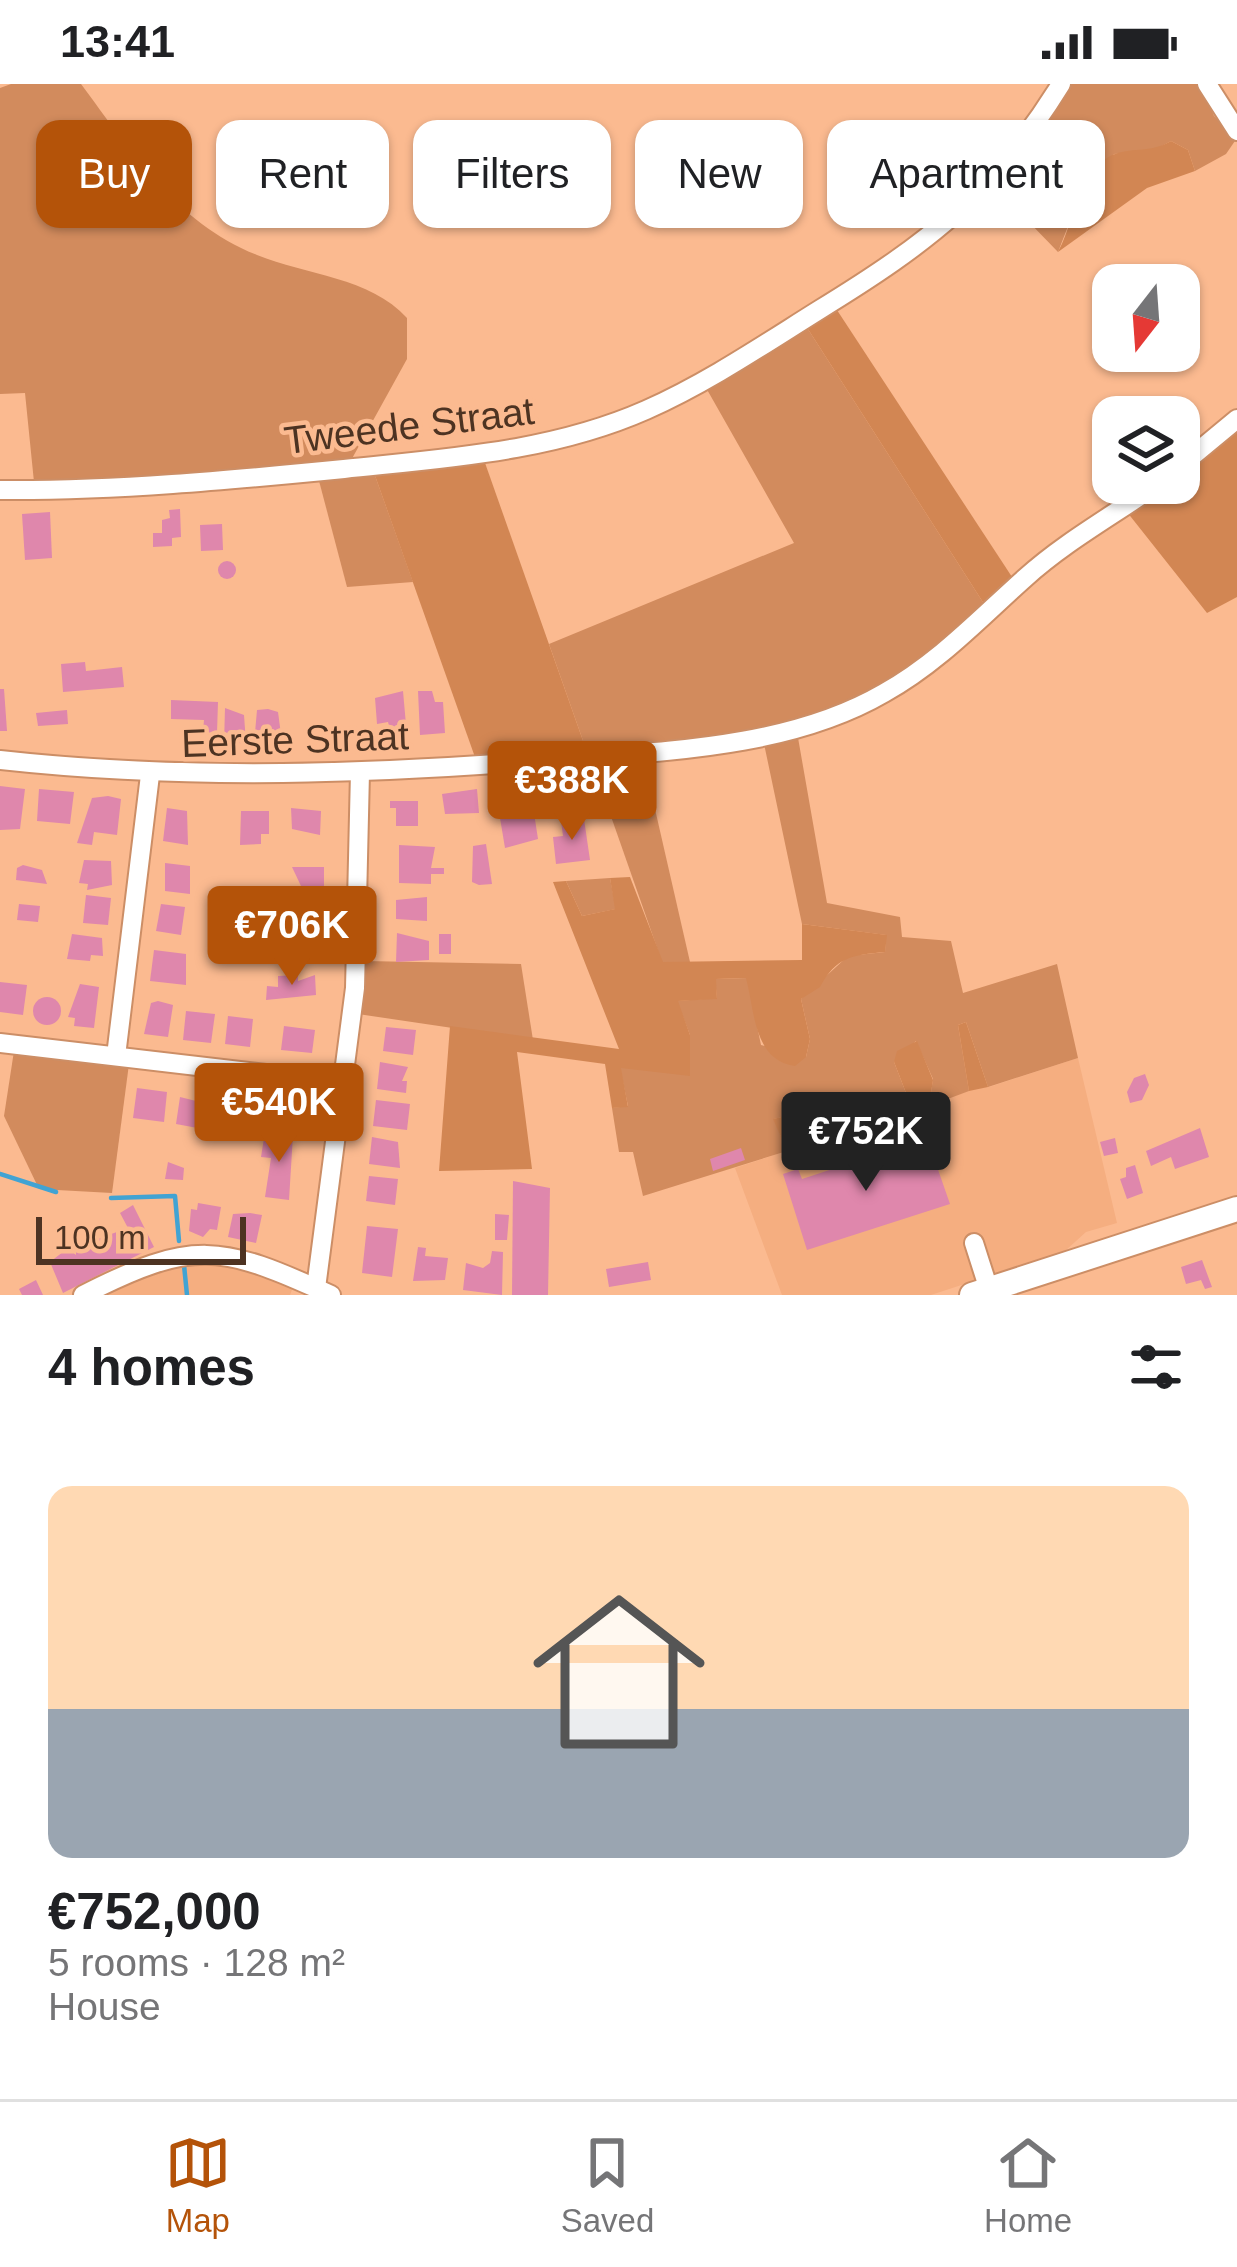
<!DOCTYPE html>
<html lang="en">
<head>
<meta charset="utf-8">
<style>
	:root { --surface:#fff; --page:#f2f2f2; --text:#202124; --muted:#757577; --line:#e0e0e0; --accent:#b45309 }
	body { margin:0; font-family:Arial,sans-serif; background:var(--page); color:var(--text); height:100vh; display:flex; flex-direction:column; font-size:45px; white-space:nowrap }
	* { box-sizing:border-box; margin:0 }
	p { font-size:39px; color:var(--muted) }
	.icon { flex:none; width:66px; height:66px; fill:none; stroke:currentColor; stroke-width:2; stroke-linecap:round; stroke-linejoin:round }
	.map { position:relative; height:1211px; overflow:hidden }
	.details { display:flex; flex-direction:column; background:var(--surface); flex:1 }
	.details>* { flex:none }
	.top-card { position:absolute; left:36px; top:36px; width:1167px; height:108px; display:flex; gap:24px }
	.needle { width:78px; rotate:197deg }
	.fabs { position:absolute; left:1092px; top:180px; display:grid; gap:24px }
	.fabs a { display:grid; place-items:center; width:108px; height:108px; border-radius:24px; background:var(--surface); box-shadow:0 3px 9px #0004; font-size:60px }
	.scale { position:absolute; left:36px; bottom:30px; width:210px; box-sizing:border-box; padding-left:12px; border:6px solid #4d3322; border-top:0; font-size:33px; line-height:42px; white-space:nowrap; color:#4d3322; -webkit-text-stroke:9px #fbba90; paint-order:stroke }
	.price { position:absolute; translate:-50% -102px; padding:0 27px; border-radius:12px; background:var(--accent); color:#fff; font-size:39px; line-height:78px; filter:drop-shadow(0 3px 6px #0008) }
	.price::after { content:''; position:absolute; left:50%; top:72px; width:36px; height:27px; margin-left:-18px; background:inherit; clip-path:polygon(0 0,100% 0,50% 100%) }
	.price.selected { background:#222; color:#fff }
	ul { padding:0; list-style:none }
	li { display:grid; align-content:center; gap:24px; height:636px; padding:0 48px }
	li+li { border-top:3px solid var(--line) }
	li span { display:grid; place-items:center; height:372px; border-radius:24px; color:#555 }
	li>.icon { margin-inline-start:auto }
	span .icon { width:216px; height:216px; fill:#fffc; stroke-width:1 }
	li b { font-size:51px }
	h2 { display:flex; justify-content:space-between; align-items:center; height:144px; padding:0 48px; font-size:51px }
	.tag { padding:0 42px; border-radius:24px; background:var(--surface); box-shadow:0 3px 9px #0004; font-size:42px; line-height:108px }
	.tag.selected { background:var(--accent); color:#fff }
	.status { display:flex; justify-content:space-between; align-items:center; height:84px; padding:0 60px; background:var(--surface); direction:ltr }
	.status svg { height:33px; fill:currentColor }
	.tab-bar { display:flex; justify-content:space-around; align-items:center; height:168px; border-top:3px solid var(--line); background:var(--surface); font-size:33px; color:var(--muted) }
	.tab-bar a { display:grid; justify-items:center; gap:6px }
	.tab-bar .selected { color:var(--accent) }
	.map>svg:first-child { display:block }
</style>
</head>
<body>
<div class="status"><b>13:41</b><svg viewBox="0 0 49 12"><path d="M0 12V9h3v3zM5 12V6h3v6zM10 12V3h3v9zM15 12V0h3v12zM26 1h20v11H26zM47 4h2v5h-2z"/></svg></div>
<div class="map">
<svg width="1237" height="1211" viewBox="0 0 1237 1211">
	<rect width="100%" height="100%" fill="#fbba90"/>
	<!-- built -->
	<g fill="#f5ae80">
		<path d="M 958,941 L 989,1003 L 1078,974 L 1117,1139 L 1086,1148 L 1065,1167 L 931,1211 L 782,1211 L 735,1084 L 968,1007 Z"/>
		<path d="M 179,1177 L 245,1182 L 293,1203 L 290,1211 L 100,1211 Z"/>
	</g>
	<!-- green -->
	<g fill="#d28b5d">
		<path d="M 11,0 L 81,0 C 131,67 176,139 257,171 C 306,191 370,193 407,234 L 407,275 L 349,380 L 34,398 L 25,309 L 0,310 L 0,4 Z"/>
		<path d="M 1068,0 L 1201,0 L 1214,32 L 1237,54 L 1226,70 L 1195,87 L 1188,66 L 1171,57 L 1155,66 L 1114,70 L 1072,132 L 1058,168 L 994,102 L 1027,68 Z"/>
		<path d="M 806,242 L 986,523 C 942,558 896,603 843,625 C 765,658 670,659 587,668 L 549,560 L 794,459 L 705,302 Z"/>
		<path d="M 373,386 L 413,498 L 347,503 L 318,393 Z"/>
		<path d="M 797,648 L 827,819 L 900,833 L 902,853 L 951,857 L 963,909 L 1057,880 L 1078,974 L 988,1003 L 966,938 L 958,941 L 969,1007 L 929,1022 L 933,995 L 916,957 L 894,978 L 913,1027 L 827,1053 L 815,1025 L 774,1035 L 787,1067 L 643,1112 L 633,1068 L 619,1068 L 612,1024 L 628,1022 L 620,984 L 690,951 L 677,917 L 717,914 L 715,895 L 747,894 L 761,961 L 806,973 L 810,955 L 801,915 L 848,872 L 885,868 L 886,851 L 802,840 L 763,655 Z"/>
		<path d="M 644,677 L 690,878 L 662,878 L 593,681 Z"/>
		<path d="M 610,794 L 616,825 L 582,832 L 566,797 Z"/>
		<path d="M 364,877 L 521,880 L 533,956 L 358,930 Z"/>
		<path d="M 14,967 L 129,980 L 112,1109 L 39,1105 L 4,1032 Z"/>
	</g>
	<!-- forest -->
	<g fill="#d28653">
		<path d="M 1171,57 L 1188,66 L 1195,87 L 1147,104 L 1058,168 C 1074,140 1079,83 1115,70 C 1135,63 1151,69 1171,57 Z"/>
		<path d="M 835,223 L 1014,496 L 986,523 L 806,242 Z"/>
		<path d="M 1237,340 L 1237,513 L 1207,529 L 1127,428 L 1168,399 L 1179,399 L 1179,391 Z"/>
		<path d="M 484,376 L 587,668 L 476,676 L 373,386 Z"/>
		<path d="M 630,793 L 663,878 L 802,876 L 802,840 L 887,851 L 885,868 C 852,871 836,873 820,903 L 801,915 L 810,955 L 806,973 L 795,982 C 753,976 755,927 746,894 L 716,895 L 717,915 L 678,917 L 690,951 L 690,992 L 621,984 L 628,1023 L 612,1024 L 605,980 L 517,968 L 532,1085 L 439,1087 L 450,942 L 619,965 L 553,798 L 566,797 L 582,832 L 615,825 L 610,794 Z"/>
		<path d="M 966,938 L 988,1003 L 969,1007 L 958,941 Z"/>
		<path d="M 917,957 L 933,996 L 929,1022 L 913,1027 L 894,978 L 897,967 Z"/>
		<path d="M 815,1025 L 827,1053 L 787,1067 L 773,1035 Z"/>
	</g>
	<g fill="none" stroke-linecap="round" stroke-linejoin="round">
		<!-- stream -->
		<g stroke="#41a3d3" stroke-width="4.5">
			<path d="M 0,1090 L 56,1108"/>
			<path d="M 111,1114 L 175,1112 L 179,1157"/>
			<path d="M 184,1181 L 187,1211"/>
		</g>
	</g>
	<!-- building -->
	<g fill="#df87ac">
		<path d="M 180,425 L 181,453 L 172,454 L 172,462 L 153,463 L 153,449 L 162,449 L 162,436 L 170,434 L 169,426 Z"/>
		<path d="M 50,428 L 52,474 L 25,476 L 22,430 Z"/>
		<path d="M 222,440 L 223,466 L 201,467 L 200,441 Z"/>
		<circle cx="227" cy="486" r="9"/>
		<path d="M 85,578 L 86,587 L 122,583 L 124,603 L 63,608 L 61,580 Z"/>
		<path d="M 0,605 L 4,605 L 7,647 L 0,647 Z"/>
		<path d="M 403,607 L 407,652 L 392,653 L 388,638 L 377,640 L 375,614 Z"/>
		<path d="M 418,607 L 432,607 L 435,618 L 443,618 L 445,649 L 420,651 Z"/>
		<path d="M 171,616 L 218,618 L 217,649 L 203,648 L 204,636 L 171,635 Z"/>
		<path d="M 225,624 L 244,631 L 246,659 L 224,660 Z"/>
		<path d="M 268,625 L 278,628 L 282,658 L 254,660 L 257,626 Z"/>
		<path d="M 67,626 L 68,640 L 38,642 L 36,629 Z"/>
		<path d="M 0,702 L 25,705 L 20,745 L 0,746 Z"/>
		<path d="M 39,705 L 74,708 L 70,740 L 37,737 Z"/>
		<path d="M 477,705 L 479,729 L 445,730 L 442,710 Z"/>
		<path d="M 108,712 L 121,715 L 117,751 L 94,748 L 92,761 L 77,759 L 92,714 Z"/>
		<path d="M 390,717 L 418,717 L 418,742 L 396,742 L 396,724 L 390,724 Z"/>
		<path d="M 167,724 L 187,727 L 188,761 L 163,757 Z"/>
		<path d="M 291,724 L 321,727 L 320,751 L 292,745 Z"/>
		<path d="M 241,727 L 269,727 L 269,750 L 261,750 L 261,760 L 240,761 Z"/>
		<path d="M 534,729 L 538,755 L 505,764 L 500,734 Z"/>
		<path d="M 584,735 L 590,776 L 556,780 L 553,753 L 563,752 L 561,737 Z"/>
		<path d="M 486,760 L 492,800 L 479,801 L 472,798 L 473,762 Z"/>
		<path d="M 399,761 L 435,763 L 431,784 L 444,784 L 444,790 L 431,790 L 431,800 L 399,799 Z"/>
		<path d="M 84,776 L 111,777 L 112,801 L 87,806 L 88,800 L 79,799 Z"/>
		<path d="M 165,779 L 190,782 L 190,810 L 165,807 Z"/>
		<path d="M 23,781 L 42,786 L 47,800 L 16,796 L 17,784 Z"/>
		<path d="M 292,783 L 324,783 L 324,802 L 301,802 Z"/>
		<path d="M 86,811 L 111,814 L 108,841 L 83,839 Z"/>
		<path d="M 427,813 L 427,837 L 396,835 L 396,816 Z"/>
		<circle cx="307" cy="827" r="14"/>
		<path d="M 19,820 L 40,822 L 38,838 L 17,836 Z"/>
		<path d="M 161,820 L 185,823 L 181,851 L 156,847 Z"/>
		<path d="M 397,849 L 429,857 L 429,876 L 396,878 Z"/>
		<path d="M 72,850 L 102,854 L 103,872 L 91,871 L 90,877 L 67,875 Z"/>
		<rect x="439" y="850" width="12" height="20"/>
		<path d="M 291,851 L 305,868 L 317,868 L 316,879 L 287,878 L 280,861 Z"/>
		<path d="M 154,866 L 186,870 L 186,901 L 150,897 Z"/>
		<path d="M 298,891 L 298,897 L 315,891 L 316,911 L 266,916 L 267,902 L 278,903 L 278,892 Z"/>
		<path d="M 0,898 L 27,901 L 23,931 L 0,928 Z"/>
		<path d="M 80,900 L 99,903 L 94,944 L 74,942 L 75,934 L 68,933 Z"/>
		<circle cx="47" cy="927" r="14"/>
		<path d="M 158,917 L 173,921 L 168,953 L 144,950 L 151,919 Z"/>
		<path d="M 186,927 L 215,930 L 211,959 L 183,956 Z"/>
		<path d="M 228,932 L 253,935 L 250,963 L 225,960 Z"/>
		<path d="M 284,942 L 315,946 L 312,969 L 281,966 Z"/>
		<path d="M 386,943 L 416,946 L 413,971 L 383,967 Z"/>
		<path d="M 380,978 L 408,983 L 402,997 L 407,997 L 406,1009 L 377,1005 Z"/>
		<path d="M 1145,990 L 1149,1001 L 1142,1016 L 1130,1019 L 1127,1008 L 1134,994 Z"/>
		<path d="M 137,1004 L 167,1008 L 164,1038 L 133,1034 Z"/>
		<path d="M 197,1011 L 206,1012 L 203,1045 L 176,1040 L 180,1013 L 196,1017 Z"/>
		<path d="M 219,1014 L 244,1017 L 239,1051 L 226,1050 L 227,1041 L 216,1040 Z"/>
		<path d="M 376,1016 L 410,1020 L 407,1046 L 373,1042 Z"/>
		<path d="M 1200,1044 L 1209,1073 L 1175,1085 L 1171,1073 L 1151,1082 L 1146,1067 Z"/>
		<path d="M 274,1049 L 293,1051 L 289,1116 L 265,1113 L 271,1074 L 261,1073 L 264,1054 L 272,1057 Z"/>
		<path d="M 372,1053 L 398,1058 L 400,1084 L 369,1080 Z"/>
		<path d="M 927,1054 L 950,1120 L 807,1166 L 783,1090 L 798,1085 L 802,1095 Z"/>
		<path d="M 1115,1054 L 1118,1069 L 1104,1072 L 1100,1058 Z"/>
		<path d="M 741,1064 L 745,1076 L 713,1087 L 710,1075 Z"/>
		<path d="M 168,1078 L 184,1084 L 183,1096 L 165,1095 Z"/>
		<path d="M 1135,1081 L 1143,1109 L 1127,1115 L 1120,1095 L 1126,1093 L 1126,1084 Z"/>
		<path d="M 369,1092 L 398,1095 L 395,1121 L 366,1117 Z"/>
		<path d="M 513,1097 L 550,1104 L 548,1211 L 512,1211 Z"/>
		<path d="M 198,1119 L 221,1123 L 217,1146 L 210,1145 L 203,1153 L 189,1147 L 191,1125 L 197,1126 Z"/>
		<path d="M 133,1121 L 154,1163 L 63,1209 L 50,1178 L 68,1164 L 76,1171 L 76,1164 L 86,1158 L 89,1165 L 89,1158 L 128,1144 L 120,1129 Z"/>
		<path d="M 250,1129 L 262,1131 L 256,1159 L 228,1153 L 233,1130 Z"/>
		<path d="M 495,1130 L 509,1131 L 507,1156 L 495,1156 Z"/>
		<path d="M 367,1142 L 398,1145 L 392,1193 L 362,1189 Z"/>
		<path d="M 418,1163 L 426,1164 L 425,1172 L 448,1174 L 445,1196 L 413,1197 Z"/>
		<path d="M 492,1167 L 503,1168 L 502,1211 L 463,1206 L 466,1179 L 483,1184 L 490,1179 Z"/>
		<path d="M 1202,1176 L 1212,1203 L 1205,1205 L 1201,1196 L 1186,1200 L 1181,1183 Z"/>
		<path d="M 648,1178 L 651,1196 L 609,1203 L 606,1185 Z"/>
		<path d="M 36,1196 L 43,1211 L 22,1211 L 19,1205 Z"/>
	</g>
	<g fill="none" stroke-linecap="round" stroke-linejoin="round">
		<defs>
			<g id="minor">
				<path d="M 1207,0 L 1237,47"/>
				<path d="M 1179,383 L 1237,335"/>
				<path d="M 0,406 C 114,407 231,396 344,385 C 447,374 551,368 646,326 C 707,299 763,261 819,226 C 928,159 993,110 1061,0"/>
				<path d="M 0,676 C 190,697 375,690 565,675 C 669,667 791,663 884,609 C 938,579 979,535 1025,494 C 1066,457 1114,431 1159,399"/>
				<path d="M 0,959 L 343,999"/>
				<path d="M 116,972 L 150,691"/>
				<path d="M 974,1159 L 989,1206"/>
				<path d="M 316,1204 L 355,904 L 360,688"/>
				<path d="M 83,1211 C 193,1155 220,1160 331,1211"/>
			</g>
			<path id="major" d="M 972,1211 L 1237,1125"/>
		</defs>
		<!-- minor casing -->
		<use href="#minor" stroke="#cc8e66" stroke-width="22"/>
		<!-- major casing -->
		<use href="#major" stroke="#cc8e66" stroke-width="28"/>
		<!-- minor -->
		<use href="#minor" stroke="#fff" stroke-width="18"/>
		<!-- major -->
		<use href="#major" stroke="#fff" stroke-width="24"/>
	</g>
	<g text-anchor="middle" stroke-width="9" stroke-linejoin="round" paint-order="stroke">
		<!-- street labels -->
		<g font-size="39" fill="#4d3322" stroke="#fbba90">
			<text transform="translate(409 341) rotate(-7)" y="14">Tweede Straat</text>
			<text transform="translate(295 655) rotate(-2)" y="14">Eerste Straat</text>
		</g>
	</g>
</svg>
<div class="fabs">
<a><svg class="needle" viewBox="-14 -14 28 28"><path d="M0-13l5 13h-10z" fill="#e53935"/><path d="M0 13l5-13h-10z" fill="#757577"/></svg></a>
<a><svg class="icon" aria-label="layers" viewBox="0 0 24 24"><path d="M12 4l9 5-9 5-9-5zM3 14l9 5 9-5"/></svg></a>
</div>
<div class="scale">100 m</div>
<b class="price" style="left:572px;top:759px">€388K</b>
<b class="price" style="left:292px;top:904px">€706K</b>
<b class="price" style="left:279px;top:1081px">€540K</b>
<b class="price selected" style="left:866px;top:1110px">€752K</b>
<div class="top-card">
<a class="tag selected">Buy</a>
<a class="tag">Rent</a>
<a class="tag">Filters</a>
<a class="tag">New</a>
<a class="tag">Apartment</a>
</div>
</div>
<section class="details">
<h2>4 homes<svg class="icon" aria-label="filters" viewBox="0 0 24 24"><path d="M4 7h16M4 17h16"/><circle cx="9" cy="7" r="2"/><circle cx="15" cy="17" r="2"/></svg></h2>
<ul>
<li><span style="background:linear-gradient(#ffd9b3 60%,#9aa5b1 0)"><svg class="icon" aria-label="home" viewBox="0 0 24 24"><path d="M3 11l9-7 9 7M6 9v11h12V9"/></svg></span><div><b>€752,000</b><p>5 rooms · 128 m²</p><p>House</p></div></li>
</ul>
</section>
<nav class="tab-bar">
<a class="selected"><svg class="icon" aria-label="map" viewBox="0 0 24 24"><path d="M3 6l6-2 6 2 6-2v14l-6 2-6-2-6 2zM9 4v14M15 6v14"/></svg>Map</a>
<a><svg class="icon" aria-label="saved" viewBox="0 0 24 24"><path d="M7 4h10v16l-5-4-5 4z"/></svg>Saved</a>
<a><svg class="icon" aria-label="home" viewBox="0 0 24 24"><path d="M3 11l9-7 9 7M6 9v11h12V9"/></svg>Home</a>
</nav>
</body>
</html>
